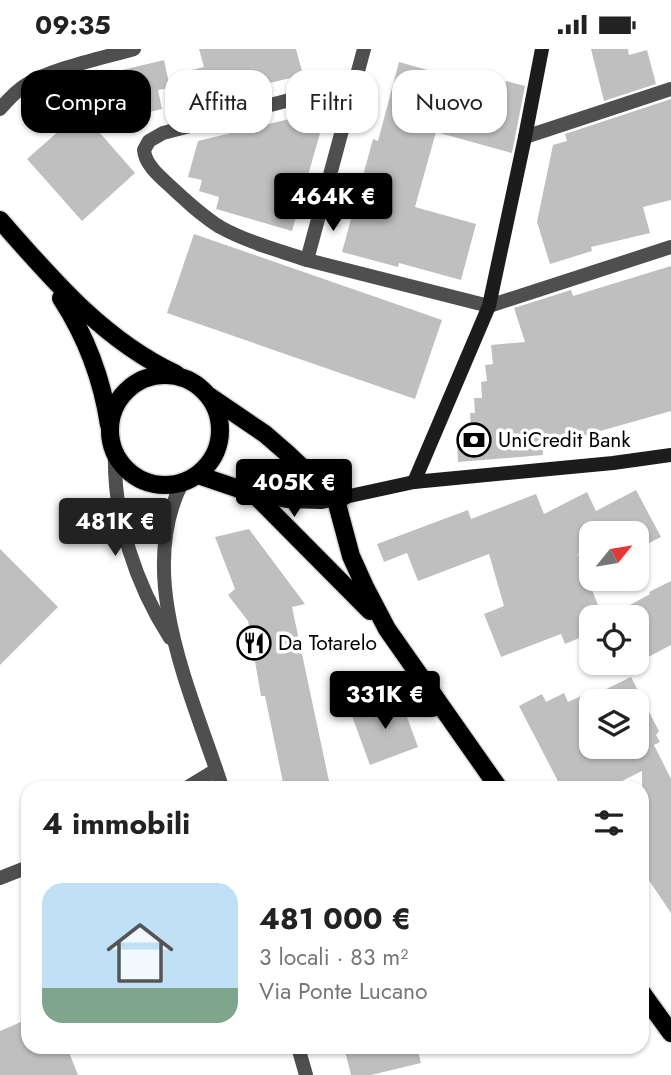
<!DOCTYPE html>
<html lang="it">
<head>
<meta charset="utf-8">
<style>
	:root { --surface:#fff; --page:#f2f2f2; --text:#222; --muted:#767676; --line:#e0e0e0; --accent:#000 }
	body { margin:0; font-family:Jost,sans-serif; background:var(--page); color:var(--text); height:100vh; display:flex; flex-direction:column; font-size:26px; white-space:nowrap }
	* { box-sizing:border-box; margin:0 }
	p { font-size:23px; color:var(--muted) }
	.icon { flex:none; width:38px; height:38px; fill:none; stroke:currentColor; stroke-width:2; stroke-linecap:round; stroke-linejoin:round }
	.map { position:relative; flex:1; overflow:hidden }
	.drawer { position:absolute; left:21px; top:732px; width:628px; height:273px; display:flex; flex-direction:column; background:var(--surface); border-radius:21px; box-shadow:0 2px 5px #0004 }
	.drawer>* { flex:none }
	.guide { position:absolute; left:21px; top:21px; width:630px; height:63px; display:flex; gap:14px }
	.needle { width:46px; rotate:60deg }
	.controls { position:absolute; left:579px; top:472px; display:grid; gap:14px }
	.controls a { display:grid; place-items:center; width:70px; height:70px; border-radius:14px; background:var(--surface); box-shadow:0 2px 5px #0004; font-size:35px }
	.price { position:absolute; translate:-50% -60px; padding:0 16px; border-radius:7px; background:var(--accent); color:#fff; font-size:23px; line-height:46px; filter:drop-shadow(0 2px 4px #0008) }
	.price::after { content:''; position:absolute; left:50%; top:42px; width:21px; height:16px; margin-left:-10px; background:inherit; clip-path:polygon(0 0,100% 0,50% 100%) }
	.price.active { background:#222; color:#fff }
	ul { padding:0; list-style:none }
	li { display:flex; align-items:center; gap:21px; height:175px; padding:0 21px }
	li+li { border-top:2px solid var(--line) }
	li span { display:grid; place-items:center; flex:none; width:196px; height:140px; border-radius:21px; color:#555 }
	li>.icon { margin-inline-start:auto }
	span .icon { width:84px; height:84px; fill:#fffc; stroke-width:1 }
	li b { font-size:30px }
	h2 { display:flex; justify-content:space-between; align-items:center; height:84px; padding:0 21px; font-size:30px }
	.pill { padding:0 24px; border-radius:21px; background:var(--surface); box-shadow:0 2px 5px #0004; font-size:24px; line-height:63px }
	.pill.active { background:var(--accent); color:#fff }
	.status { display:flex; justify-content:space-between; align-items:center; height:49px; padding:0 35px; background:var(--surface); direction:ltr }
	.status svg { height:19px; fill:currentColor }
	.map>svg:first-child { display:block }
</style>
</head>
<body>
<div class="status"><b>09:35</b><svg viewBox="0 0 49 12"><path d="M0 12V9h3v3zM5 12V6h3v6zM10 12V3h3v9zM15 12V0h3v12zM26 1h20v11H26zM47 4h2v5h-2z"/></svg></div>
<div class="map">
<svg width="671" height="1026" viewBox="0 0 671 1026">
	<rect width="100%" height="100%" fill="#fff"/>
	<!-- building -->
	<g fill="#bfbfbf" fill-rule="evenodd">
		<path d="M 199,0 L 296,0 L 303,26 L 199,51 L 192,21 L 204,18 Z"/>
		<path d="M 591,0 L 628,0 L 629,6 L 647,1 L 656,35 L 604,52 Z"/>
		<path d="M 164,11 L 170,39 L 158,41 L 162,60 L 93,76 L 135,124 L 82,172 L 27,110 L 60,81 L 54,57 L 68,54 L 64,35 Z"/>
		<path d="M 399,13 L 503,42 L 506,32 L 525,37 L 512,104 L 436,83 L 415,158 L 476,175 L 461,231 L 399,214 L 398,218 L 342,203 L 373,90 L 378,92 Z"/>
		<path d="M 671,50 L 671,151 L 643,158 L 650,184 L 591,198 L 592,202 L 550,215 L 537,173 L 553,96 L 567,92 L 565,85 Z"/>
		<path d="M 306,66 L 321,81 L 292,182 L 216,160 L 219,148 L 199,142 L 202,131 L 188,128 L 198,92 Z"/>
		<path d="M 194,185 L 442,271 L 415,350 L 167,264 Z"/>
		<path d="M 671,217 L 671,362 L 579,388 L 577,382 L 542,391 L 543,406 L 458,413 L 457,392 L 464,392 L 463,380 L 471,379 L 470,364 L 475,364 L 474,349 L 482,349 L 481,333 L 487,332 L 485,316 L 493,315 L 491,296 L 525,293 L 514,259 L 571,241 L 573,247 Z"/>
		<path d="M 636,441 L 661,488 L 637,500 L 637,485 L 592,485 L 592,498 L 578,505 L 603,569 L 583,569 L 589,585 L 565,595 L 561,585 L 501,608 L 484,565 L 504,557 L 489,505 L 418,532 L 407,504 L 384,513 L 377,495 L 468,461 L 471,470 L 536,445 L 544,465 L 587,443 L 596,462 Z"/>
		<path d="M 249,480 L 305,555 L 292,558 L 329,732 L 313,738 L 284,738 L 265,647 L 261,647 L 248,572 L 228,546 L 235,540 L 215,488 Z"/>
		<path d="M 0,500 L 58,558 L 0,616 Z"/>
		<path d="M 671,532 L 671,596 L 637,614 L 637,569 L 606,569 L 650,545 L 649,543 Z"/>
		<path d="M 631,628 L 659,682 L 656,686 L 660,693 L 654,696 L 671,730 L 671,864 L 642,821 L 642,722 L 610,738 L 561,738 L 519,657 L 542,645 L 546,653 L 564,644 L 568,653 L 592,642 L 592,647 ZM 592,653 L 637,653 L 637,698 L 592,698 Z"/>
		<path d="M 400,649 L 418,698 L 370,716 L 352,667 Z"/>
		<path d="M 28,970 L 28,998 L 67,998 L 78,1026 L 0,1026 L 0,982 Z"/>
		<path d="M 344,998 L 417,998 L 421,1014 L 371,1026 L 351,1026 Z"/>
	</g>
	<g fill="none" stroke-linecap="round" stroke-linejoin="round">
		<defs>
			<g id="primary">
				<path d="M 0,171 C 52,230 103,291 176,325"/>
				<path d="M 61,249 C 87,289 102,329 109,376"/>
				<circle cx="165" cy="381" r="55"/>
				<path d="M 209,347 L 265,385 L 288,405 L 336,451 L 351,507 L 365,538 L 387,580 L 498,738"/>
				<path d="M 198,426 L 254,445 L 370,562"/>
				<path d="M 642,944 L 671,984"/>
			</g>
		</defs>
		<!-- primary casing -->
		<use href="#primary" stroke="#dbdbdb" stroke-width="21"/>
		<!-- street -->
		<g stroke="#4f4f4f" stroke-width="14">
			<path d="M 364,0 L 307,211 L 489,257 L 671,198"/>
			<path d="M 0,60 C 7,52 15,43 24,37 C 49,20 103,9 134,0"/>
			<path d="M 525,88 L 671,40"/>
			<path d="M 307,211 C 278,201 247,193 220,178 C 201,166 185,151 169,136 C 159,127 145,115 144,101 L 149,92 L 163,84 L 355,34"/>
			<path d="M 115,404 C 113,468 136,536 170,589"/>
			<path d="M 182,434 C 134,528 193,647 222,738"/>
			<path d="M 188,738 L 216,721"/>
			<path d="M 0,829 L 28,818"/>
			<path d="M 298,998 L 306,1026"/>
		</g>
		<!-- secondary -->
		<g stroke="#1c1c1c" stroke-width="14">
			<path d="M 414,433 L 489,257 L 525,88 L 542,0"/>
			<path d="M 254,445 L 286,452 L 322,453 L 414,433 L 613,414 L 671,406"/>
		</g>
		<!-- primary -->
		<use href="#primary" stroke="#000" stroke-width="18"/>
	</g>
	<!-- icons -->
	<defs>
		<symbol id="bank-ring" viewBox="-11 -11 22 22"><circle r="9.5" fill="#fff" stroke="#000" stroke-width="1.5"/><path d="M-6-4H6V4H-6ZM0-2.3a2.3 2.3 0 1 0 0 4.6a2.3 2.3 0 1 0 0-4.6Z" fill="#000"/></symbol>
		<symbol id="restaurant-ring" viewBox="-11 -11 22 22"><circle r="9.5" fill="#fff" stroke="#000" stroke-width="1.5"/><path d="M-5-6h1v4h1v-4h1v4h1v-4h1v5L-1.5 .5V6h-2V.5L-5-1ZM5-6V6H3V1.5H1.5Q1.5-4 5-6Z" fill="#000"/></symbol>
	</defs>
	<g fill-rule="evenodd">
		<use href="#bank-ring" x="455" y="372" width="38" height="38"/>
		<use href="#restaurant-ring" x="235" y="575" width="38" height="38"/>
	</g>
	<g text-anchor="middle" stroke-width="7" stroke-linejoin="round" paint-order="stroke">
		<!-- poi labels -->
		<g font-size="21" fill="#000" stroke="#fff" text-anchor="start">
			<text x="498" y="398">UniCredit Bank</text>
			<text x="278" y="601">Da Totarelo</text>
		</g>
	</g>
</svg>
<div class="controls">
<a><svg class="needle" viewBox="-14 -14 28 28"><path d="M0-13l5 13h-10z" fill="#e53935"/><path d="M0 13l5-13h-10z" fill="#767676"/></svg></a>
<a><svg class="icon" aria-label="locate" viewBox="0 0 24 24"><circle cx="12" cy="12" r="6"/><path d="M12 2v4M12 18v4M2 12h4M18 12h4"/></svg></a>
<a><svg class="icon" aria-label="layers" viewBox="0 0 24 24"><path d="M12 4l9 5-9 5-9-5zM3 14l9 5 9-5"/></svg></a>
</div>
<b class="price" style="left:333px;top:184px">464K €</b>
<b class="price" style="left:294px;top:470px">405K €</b>
<b class="price active" style="left:115px;top:509px">481K €</b>
<b class="price" style="left:385px;top:682px">331K €</b>
<div class="guide">
<a class="pill active">Compra</a>
<a class="pill">Affitta</a>
<a class="pill">Filtri</a>
<a class="pill">Nuovo</a>
</div>
<section class="drawer">
<h2>4 immobili<svg class="icon" aria-label="filters" viewBox="0 0 24 24"><path d="M4 7h16M4 17h16"/><circle cx="9" cy="7" r="2"/><circle cx="15" cy="17" r="2"/></svg></h2>
<ul>
<li><span style="background:linear-gradient(#bfe0f5 75%,#7fa58c 0)"><svg class="icon" aria-label="home" viewBox="0 0 24 24"><path d="M3 11l9-7 9 7M6 9v11h12V9"/></svg></span><div><b>481 000 €</b><p>3 locali · 83 m²</p><p>Via Ponte Lucano</p></div></li>
</ul>
</section>
</div>
</body>
</html>
